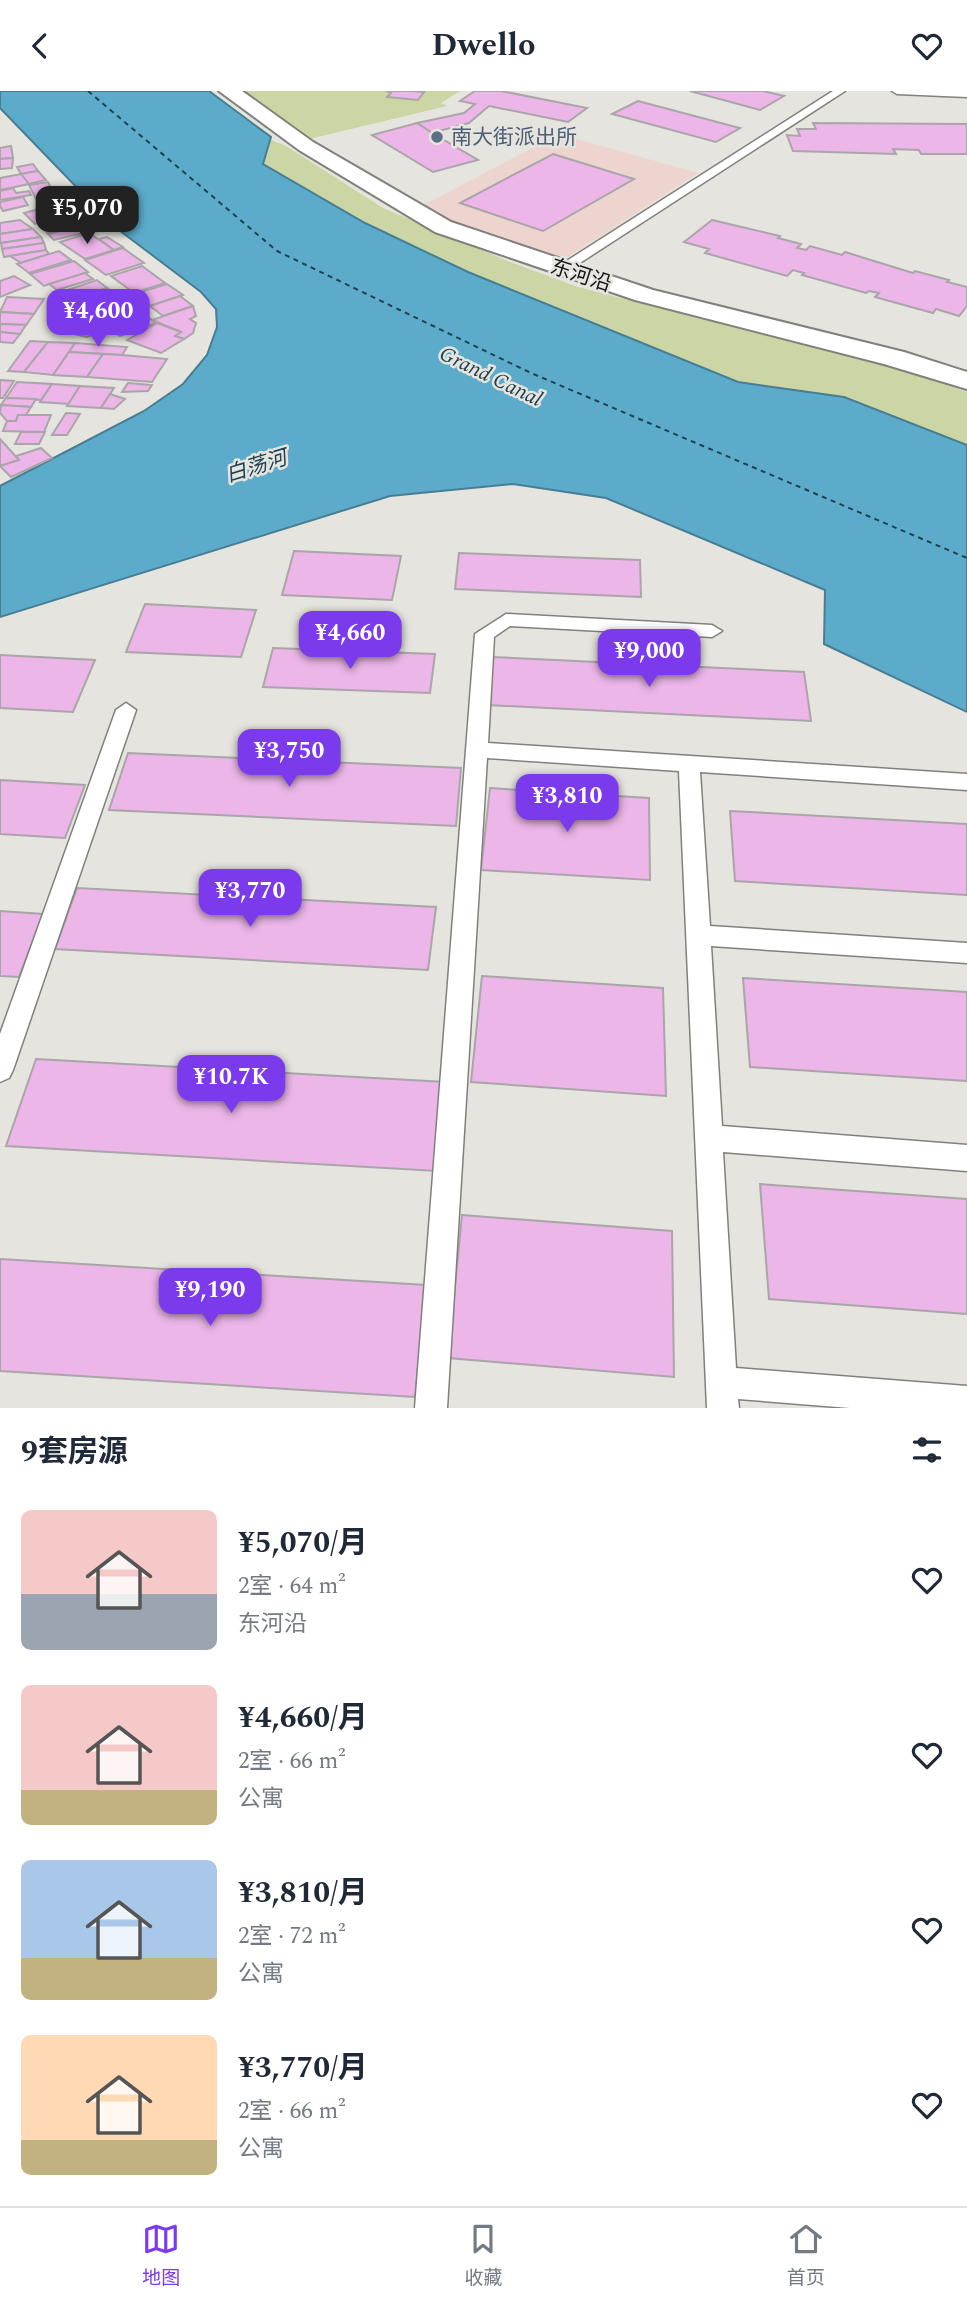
<!DOCTYPE html>
<html lang="zh">
<head>
<meta charset="utf-8">
<style>
	:root { --surface:#fff; --page:#f2f2f3; --text:#1f2937; --muted:#747a83; --line:#e0e1e3; --accent:#7c3aed }
	body { margin:0; font-family:Spectral,"Noto Sans SC",serif; background:var(--page); color:var(--text); height:100vh; display:flex; flex-direction:column; font-size:26px; white-space:nowrap }
	* { box-sizing:border-box; margin:0 }
	p { font-size:23px; color:var(--muted) }
	.icon { flex:none; width:38px; height:38px; fill:none; stroke:currentColor; stroke-width:2; stroke-linecap:round; stroke-linejoin:round }
	.map { position:relative; height:1317px; overflow:hidden }
	.panel { display:flex; flex-direction:column; background:var(--surface); flex:1 }
	.panel>* { flex:none }
	.price { position:absolute; translate:-50% -60px; padding:0 16px; border-radius:14px; background:var(--accent); color:#fff; font-size:23px; line-height:46px; filter:drop-shadow(0 2px 4px #0008) }
	.price::after { content:''; position:absolute; left:50%; top:42px; width:21px; height:16px; margin-left:-10px; background:inherit; clip-path:polygon(0 0,100% 0,50% 100%) }
	.price.active { background:#222; color:#fff }
	ul { padding:0; list-style:none }
	li { display:flex; align-items:center; gap:21px; height:175px; padding:0 21px }
	li span { display:grid; place-items:center; flex:none; width:196px; height:140px; border-radius:10px; color:#555 }
	li>.icon { margin-inline-start:auto }
	span .icon { width:84px; height:84px; fill:#fffc; stroke-width:1 }
	li b { font-size:30px }
	h2 { display:flex; justify-content:space-between; align-items:center; height:84px; padding:0 21px; font-size:30px }
	header { display:flex; justify-content:space-between; align-items:center; height:91px; padding:0 21px; background:var(--surface); font-size:32px; font-weight:700 }
	.dock { display:flex; justify-content:space-around; align-items:center; height:98px; border-top:2px solid var(--line); background:var(--surface); font-size:19px; color:var(--muted) }
	.dock a { display:grid; justify-items:center; gap:4px }
	.dock .active { color:var(--accent) }
	.map>svg:first-child { display:block }
</style>
</head>
<body>
<header><svg class="icon" aria-label="back" viewBox="0 0 24 24"><path d="M15 5l-7 7 7 7"/></svg>Dwello<svg class="icon" aria-label="heart" viewBox="0 0 24 24"><path d="M12 20l-8-8c-3-5 5-10 8-4 3-6 11-1 8 4z"/></svg></header>
<div class="map">
<svg width="967" height="1317" viewBox="0 0 967 1317">
	<rect width="100%" height="100%" fill="#e5e4de"/>
	<!-- commercial -->
	<path fill="#edd4ce" d="M 559,43 L 698,82 L 569,165 L 552,168 L 455,134 L 422,115 Z"/>
	<!-- green -->
	<g fill="#ccd5a4">
		<path d="M 244,0 L 460,0 L 441,12 L 447,15 L 309,48 Z"/>
		<path d="M 271,49 L 286,55 L 383,117 L 510,171 L 578,196 L 908,281 L 967,301 L 967,354 L 844,306 L 738,291 L 468,181 L 365,132 L 263,73 Z"/>
	</g>
	<!-- water -->
	<path fill="#5cabca" stroke="#477e93" stroke-width="2" d="M 0,0 L 209,0 L 271,46 L 263,73 L 365,132 L 468,181 L 738,291 L 844,306 L 967,354 L 967,621 L 824,553 L 825,499 L 606,407 L 513,393 L 390,405 L 0,526 L 0,395 L 144,320 L 183,293 L 207,264 L 217,236 L 216,218 L 201,201 L 115,136 L 0,17 Z"/>
	<g fill="none" stroke-linecap="round" stroke-linejoin="round">
		<!-- ferry -->
		<path stroke="#1e4251" stroke-width="2" stroke-dasharray="5 4.5" stroke-linecap="butt" d="M 88,0 L 277,160 L 531,282 L 967,467"/>
	</g>
	<!-- building -->
	<g fill="#ecb6e8" stroke="#aaa5a9" stroke-width="2">
		<path d="M 386,0 L 411,0 L 424,1 L 418,9 L 387,6 L 391,2 Z"/>
		<path d="M 475,0 L 501,0 L 587,17 L 568,31 L 489,15 L 469,32 L 432,42 L 417,32 L 464,22 L 475,13 L 460,10 Z"/>
		<path d="M 690,0 L 763,0 L 784,5 L 760,19 Z"/>
		<path d="M 638,10 L 740,37 L 716,51 L 612,23 Z"/>
		<path d="M 417,32 L 432,42 L 478,69 L 433,81 L 372,44 Z"/>
		<path d="M 813,32 L 967,33 L 967,63 L 921,63 L 919,59 L 893,58 L 896,63 L 793,60 L 787,44 L 800,45 L 797,38 L 816,38 Z"/>
		<path d="M 11,55 L 13,67 L 0,68 L 0,57 Z"/>
		<path d="M 553,63 L 634,88 L 543,140 L 460,112 Z"/>
		<path d="M 13,67 L 12,77 L 0,78 L 0,68 Z"/>
		<path d="M 33,73 L 38,80 L 21,83 L 17,76 Z"/>
		<path d="M 38,80 L 46,89 L 29,93 L 21,83 Z"/>
		<path d="M 21,83 L 29,93 L 0,99 L 0,87 Z"/>
		<path d="M 48,91 L 57,109 L 38,112 L 29,94 Z"/>
		<path d="M 13,97 L 16,102 L 29,100 L 31,104 L 0,109 L 0,100 Z"/>
		<path d="M 23,106 L 28,114 L 3,120 L 0,115 L 0,111 Z"/>
		<path d="M 54,114 L 66,125 L 35,133 L 24,122 Z"/>
		<path d="M 77,114 L 85,124 L 68,127 L 58,118 Z"/>
		<path d="M 85,124 L 92,130 L 78,134 L 71,128 Z"/>
		<path d="M 68,127 L 78,134 L 47,142 L 40,134 Z"/>
		<path d="M 20,129 L 33,138 L 0,143 L 0,132 Z"/>
		<path d="M 712,129 L 780,145 L 778,147 L 801,153 L 797,157 L 806,159 L 810,155 L 842,164 L 845,161 L 913,182 L 915,180 L 949,189 L 947,191 L 967,196 L 967,215 L 959,225 L 936,218 L 933,222 L 875,206 L 879,202 L 869,200 L 866,202 L 802,184 L 804,182 L 793,179 L 787,185 L 705,162 L 709,158 L 684,151 Z"/>
		<path d="M 77,135 L 84,142 L 54,149 L 48,143 Z"/>
		<path d="M 33,138 L 41,146 L 0,152 L 0,143 Z"/>
		<path d="M 89,142 L 114,159 L 85,168 L 60,151 Z"/>
		<path d="M 41,146 L 44,152 L 2,158 L 1,152 Z"/>
		<path d="M 107,146 L 123,156 L 114,159 L 99,148 Z"/>
		<path d="M 44,152 L 46,159 L 4,166 L 2,158 Z"/>
		<path d="M 123,157 L 144,172 L 106,184 L 85,169 Z"/>
		<path d="M 46,159 L 49,163 L 21,172 L 10,165 Z"/>
		<path d="M 59,160 L 71,169 L 29,182 L 17,173 Z"/>
		<path d="M 74,170 L 88,181 L 44,195 L 30,183 Z"/>
		<path d="M 142,175 L 165,192 L 134,202 L 111,185 Z"/>
		<path d="M 85,182 L 93,188 L 57,199 L 49,193 Z"/>
		<path d="M 14,185 L 30,194 L 0,206 L 0,190 Z"/>
		<path d="M 97,189 L 107,197 L 65,211 L 55,203 Z"/>
		<path d="M 167,193 L 183,204 L 150,215 L 135,203 Z"/>
		<path d="M 107,197 L 117,203 L 74,218 L 65,211 Z"/>
		<path d="M 117,203 L 125,210 L 86,224 L 74,218 Z"/>
		<path d="M 180,205 L 193,215 L 163,225 L 150,215 Z"/>
		<path d="M 7,206 L 44,208 L 34,223 L 0,221 Z"/>
		<path d="M 125,210 L 138,219 L 99,233 L 86,224 Z"/>
		<path d="M 65,211 L 74,218 L 59,223 L 50,216 Z"/>
		<path d="M 193,215 L 196,225 L 190,228 L 196,232 L 193,242 L 184,248 L 175,245 L 181,241 L 152,229 Z"/>
		<path d="M 138,219 L 156,232 L 120,245 L 102,232 Z"/>
		<path d="M 0,221 L 34,223 L 26,234 L 0,233 Z"/>
		<path d="M 102,232 L 110,238 L 87,246 L 74,243 Z"/>
		<path d="M 157,232 L 181,241 L 175,245 L 184,248 L 161,262 L 127,249 Z"/>
		<path d="M 0,233 L 26,234 L 20,243 L 0,241 Z"/>
		<path d="M 0,241 L 20,243 L 13,252 L 0,251 Z"/>
		<path d="M 30,250 L 48,251 L 24,281 L 8,280 Z"/>
		<path d="M 48,251 L 75,252 L 53,284 L 24,281 Z"/>
		<path d="M 75,252 L 127,256 L 122,264 L 69,261 Z"/>
		<path d="M 69,261 L 103,263 L 87,286 L 53,284 Z"/>
		<path d="M 103,263 L 122,264 L 167,268 L 152,291 L 87,286 Z"/>
		<path d="M 0,289 L 14,290 L 3,307 L 0,307 Z"/>
		<path d="M 17,291 L 52,293 L 41,309 L 6,307 Z"/>
		<path d="M 128,292 L 152,294 L 148,300 L 122,301 Z"/>
		<path d="M 52,293 L 80,295 L 69,313 L 40,311 Z"/>
		<path d="M 80,295 L 114,297 L 101,317 L 67,315 Z"/>
		<path d="M 110,303 L 125,308 L 114,318 L 101,317 Z"/>
		<path d="M 6,307 L 36,308 L 31,316 L 1,314 Z"/>
		<path d="M 1,314 L 31,316 L 26,324 L 18,324 L 16,330 L 7,330 L 0,322 Z"/>
		<path d="M 66,322 L 80,323 L 67,344 L 52,344 Z"/>
		<path d="M 18,324 L 51,324 L 44,341 L 3,340 L 7,330 L 16,330 Z"/>
		<path d="M 21,341 L 45,341 L 39,353 L 15,353 Z"/>
		<path d="M 0,348 L 19,369 L 0,375 Z"/>
		<path d="M 41,357 L 52,367 L 11,386 L 0,375 L 19,369 L 16,365 Z"/>
		<path d="M 294,460 L 401,465 L 392,509 L 282,504 Z"/>
		<path d="M 459,462 L 640,469 L 641,506 L 455,498 Z"/>
		<path d="M 145,513 L 256,519 L 241,566 L 126,561 Z"/>
		<path d="M 273,557 L 435,563 L 430,602 L 263,596 Z"/>
		<path d="M 0,564 L 95,569 L 73,621 L 0,617 Z"/>
		<path d="M 492,566 L 804,581 L 811,630 L 487,614 Z"/>
		<path d="M 128,662 L 461,677 L 456,735 L 109,719 Z"/>
		<path d="M 0,689 L 85,694 L 65,747 L 0,743 Z"/>
		<path d="M 490,697 L 649,707 L 650,789 L 481,779 Z"/>
		<path d="M 730,720 L 967,733 L 967,804 L 735,790 Z"/>
		<path d="M 77,797 L 436,816 L 428,879 L 55,858 Z"/>
		<path d="M 0,820 L 43,823 L 19,886 L 0,885 Z"/>
		<path d="M 482,885 L 663,897 L 666,1005 L 471,991 Z"/>
		<path d="M 743,887 L 967,901 L 967,990 L 750,976 Z"/>
		<path d="M 36,968 L 445,991 L 437,1080 L 6,1055 Z"/>
		<path d="M 760,1093 L 967,1108 L 967,1223 L 769,1208 Z"/>
		<path d="M 462,1124 L 672,1140 L 674,1286 L 448,1267 Z"/>
		<path d="M 0,1168 L 426,1194 L 415,1306 L 0,1280 Z"/>
	</g>
	<g fill="none" stroke-linecap="round" stroke-linejoin="round">
		<defs>
			<g id="service">
				<path d="M 833,0 L 845,0 L 566,181 L 554,178 Z"/>
				<path d="M 892,0 L 967,0 L 967,6 L 897,3 Z"/>
				<path d="M 506,523 L 712,534 L 722,540 L 712,546 L 510,535 L 494,546 L 488,652 L 967,683 L 967,699 L 700,681 L 710,835 L 967,852 L 967,872 L 711,855 L 722,1035 L 967,1054 L 967,1080 L 723,1061 L 736,1277 L 967,1295 L 967,1317 L 850,1317 L 738,1308 L 739,1317 L 707,1317 L 679,680 L 487,667 L 447,1317 L 415,1317 L 475,543 Z"/>
				<path d="M 126,612 L 136,619 L 13,979 L 9,987 L 0,991 L 0,943 L 116,619 Z"/>
			</g>
			<path id="minor" d="M 219,0 L 242,0 L 313,51 L 451,131 L 653,199 L 904,261 L 967,281 L 967,298 L 884,273 L 635,209 L 435,141 L 299,59 Z"/>
		</defs>
		<!-- service casing -->
		<use href="#service" stroke="#81807b" stroke-width="3"/>
		<!-- minor casing -->
		<use href="#minor" stroke="#81807b" stroke-width="4"/>
		<!-- service -->
		<use href="#service" fill="#fff" fill-rule="evenodd"/>
		<!-- minor -->
		<use href="#minor" fill="#fff" fill-rule="evenodd"/>
	</g>
	<!-- markers -->
	<circle fill="#5c6f8a" stroke="#e5e4de" stroke-width="2.5" cx="437" cy="46" r="7"/>
	<g text-anchor="middle" stroke-width="5" stroke-linejoin="round" paint-order="stroke">
		<!-- far-service labels -->
		<g font-size="21" fill="#4e5e75" stroke="#e5e4de" text-anchor="start">
			<text x="451" y="53">南大街派出所</text>
		</g>
		<!-- far-street labels -->
		<g font-size="21" fill="#171614" stroke="#e5e4de">
			<text transform="translate(581 184) rotate(18)" y="7">东河沿</text>
		</g>
		<!-- far-water labels -->
		<g font-size="21" font-style="italic" fill="#1e4251" stroke="#e5e4de">
			<text transform="translate(491 285) rotate(26)" y="7">Grand Canal</text>
			<text transform="translate(256 375) rotate(-17)" y="7">白荡河</text>
		</g>
	</g>
</svg>
<b class="price active" style="left:87px;top:155px">¥5,070</b>
<b class="price" style="left:98px;top:258px">¥4,600</b>
<b class="price" style="left:350px;top:580px">¥4,660</b>
<b class="price" style="left:649px;top:598px">¥9,000</b>
<b class="price" style="left:289px;top:698px">¥3,750</b>
<b class="price" style="left:567px;top:743px">¥3,810</b>
<b class="price" style="left:250px;top:838px">¥3,770</b>
<b class="price" style="left:231px;top:1024px">¥10.7K</b>
<b class="price" style="left:210px;top:1237px">¥9,190</b>
</div>
<section class="panel">
<h2>9套房源<svg class="icon" aria-label="filters" viewBox="0 0 24 24"><path d="M4 7h16M4 17h16"/><circle cx="9" cy="7" r="2"/><circle cx="15" cy="17" r="2"/></svg></h2>
<ul>
<li><span style="background:linear-gradient(#f6c9c9 60%,#9aa5b1 0)"><svg class="icon" aria-label="home" viewBox="0 0 24 24"><path d="M3 11l9-7 9 7M6 9v11h12V9"/></svg></span><div><b>¥5,070/月</b><p>2室 · 64 m²</p><p>东河沿</p></div><svg class="icon" aria-label="heart" viewBox="0 0 24 24"><path d="M12 20l-8-8c-3-5 5-10 8-4 3-6 11-1 8 4z"/></svg></li>
<li><span style="background:linear-gradient(#f6c9c9 75%,#c2b280 0)"><svg class="icon" aria-label="home" viewBox="0 0 24 24"><path d="M3 11l9-7 9 7M6 9v11h12V9"/></svg></span><div><b>¥4,660/月</b><p>2室 · 66 m²</p><p>公寓</p></div><svg class="icon" aria-label="heart" viewBox="0 0 24 24"><path d="M12 20l-8-8c-3-5 5-10 8-4 3-6 11-1 8 4z"/></svg></li>
<li><span style="background:linear-gradient(#a9c7e8 70%,#c2b280 0)"><svg class="icon" aria-label="home" viewBox="0 0 24 24"><path d="M3 11l9-7 9 7M6 9v11h12V9"/></svg></span><div><b>¥3,810/月</b><p>2室 · 72 m²</p><p>公寓</p></div><svg class="icon" aria-label="heart" viewBox="0 0 24 24"><path d="M12 20l-8-8c-3-5 5-10 8-4 3-6 11-1 8 4z"/></svg></li>
<li><span style="background:linear-gradient(#ffd9b3 75%,#c2b280 0)"><svg class="icon" aria-label="home" viewBox="0 0 24 24"><path d="M3 11l9-7 9 7M6 9v11h12V9"/></svg></span><div><b>¥3,770/月</b><p>2室 · 66 m²</p><p>公寓</p></div><svg class="icon" aria-label="heart" viewBox="0 0 24 24"><path d="M12 20l-8-8c-3-5 5-10 8-4 3-6 11-1 8 4z"/></svg></li>
</ul>
</section>
<nav class="dock">
<a class="active"><svg class="icon" aria-label="map" viewBox="0 0 24 24"><path d="M3 6l6-2 6 2 6-2v14l-6 2-6-2-6 2zM9 4v14M15 6v14"/></svg>地图</a>
<a><svg class="icon" aria-label="saved" viewBox="0 0 24 24"><path d="M7 4h10v16l-5-4-5 4z"/></svg>收藏</a>
<a><svg class="icon" aria-label="home" viewBox="0 0 24 24"><path d="M3 11l9-7 9 7M6 9v11h12V9"/></svg>首页</a>
</nav>
</body>
</html>
